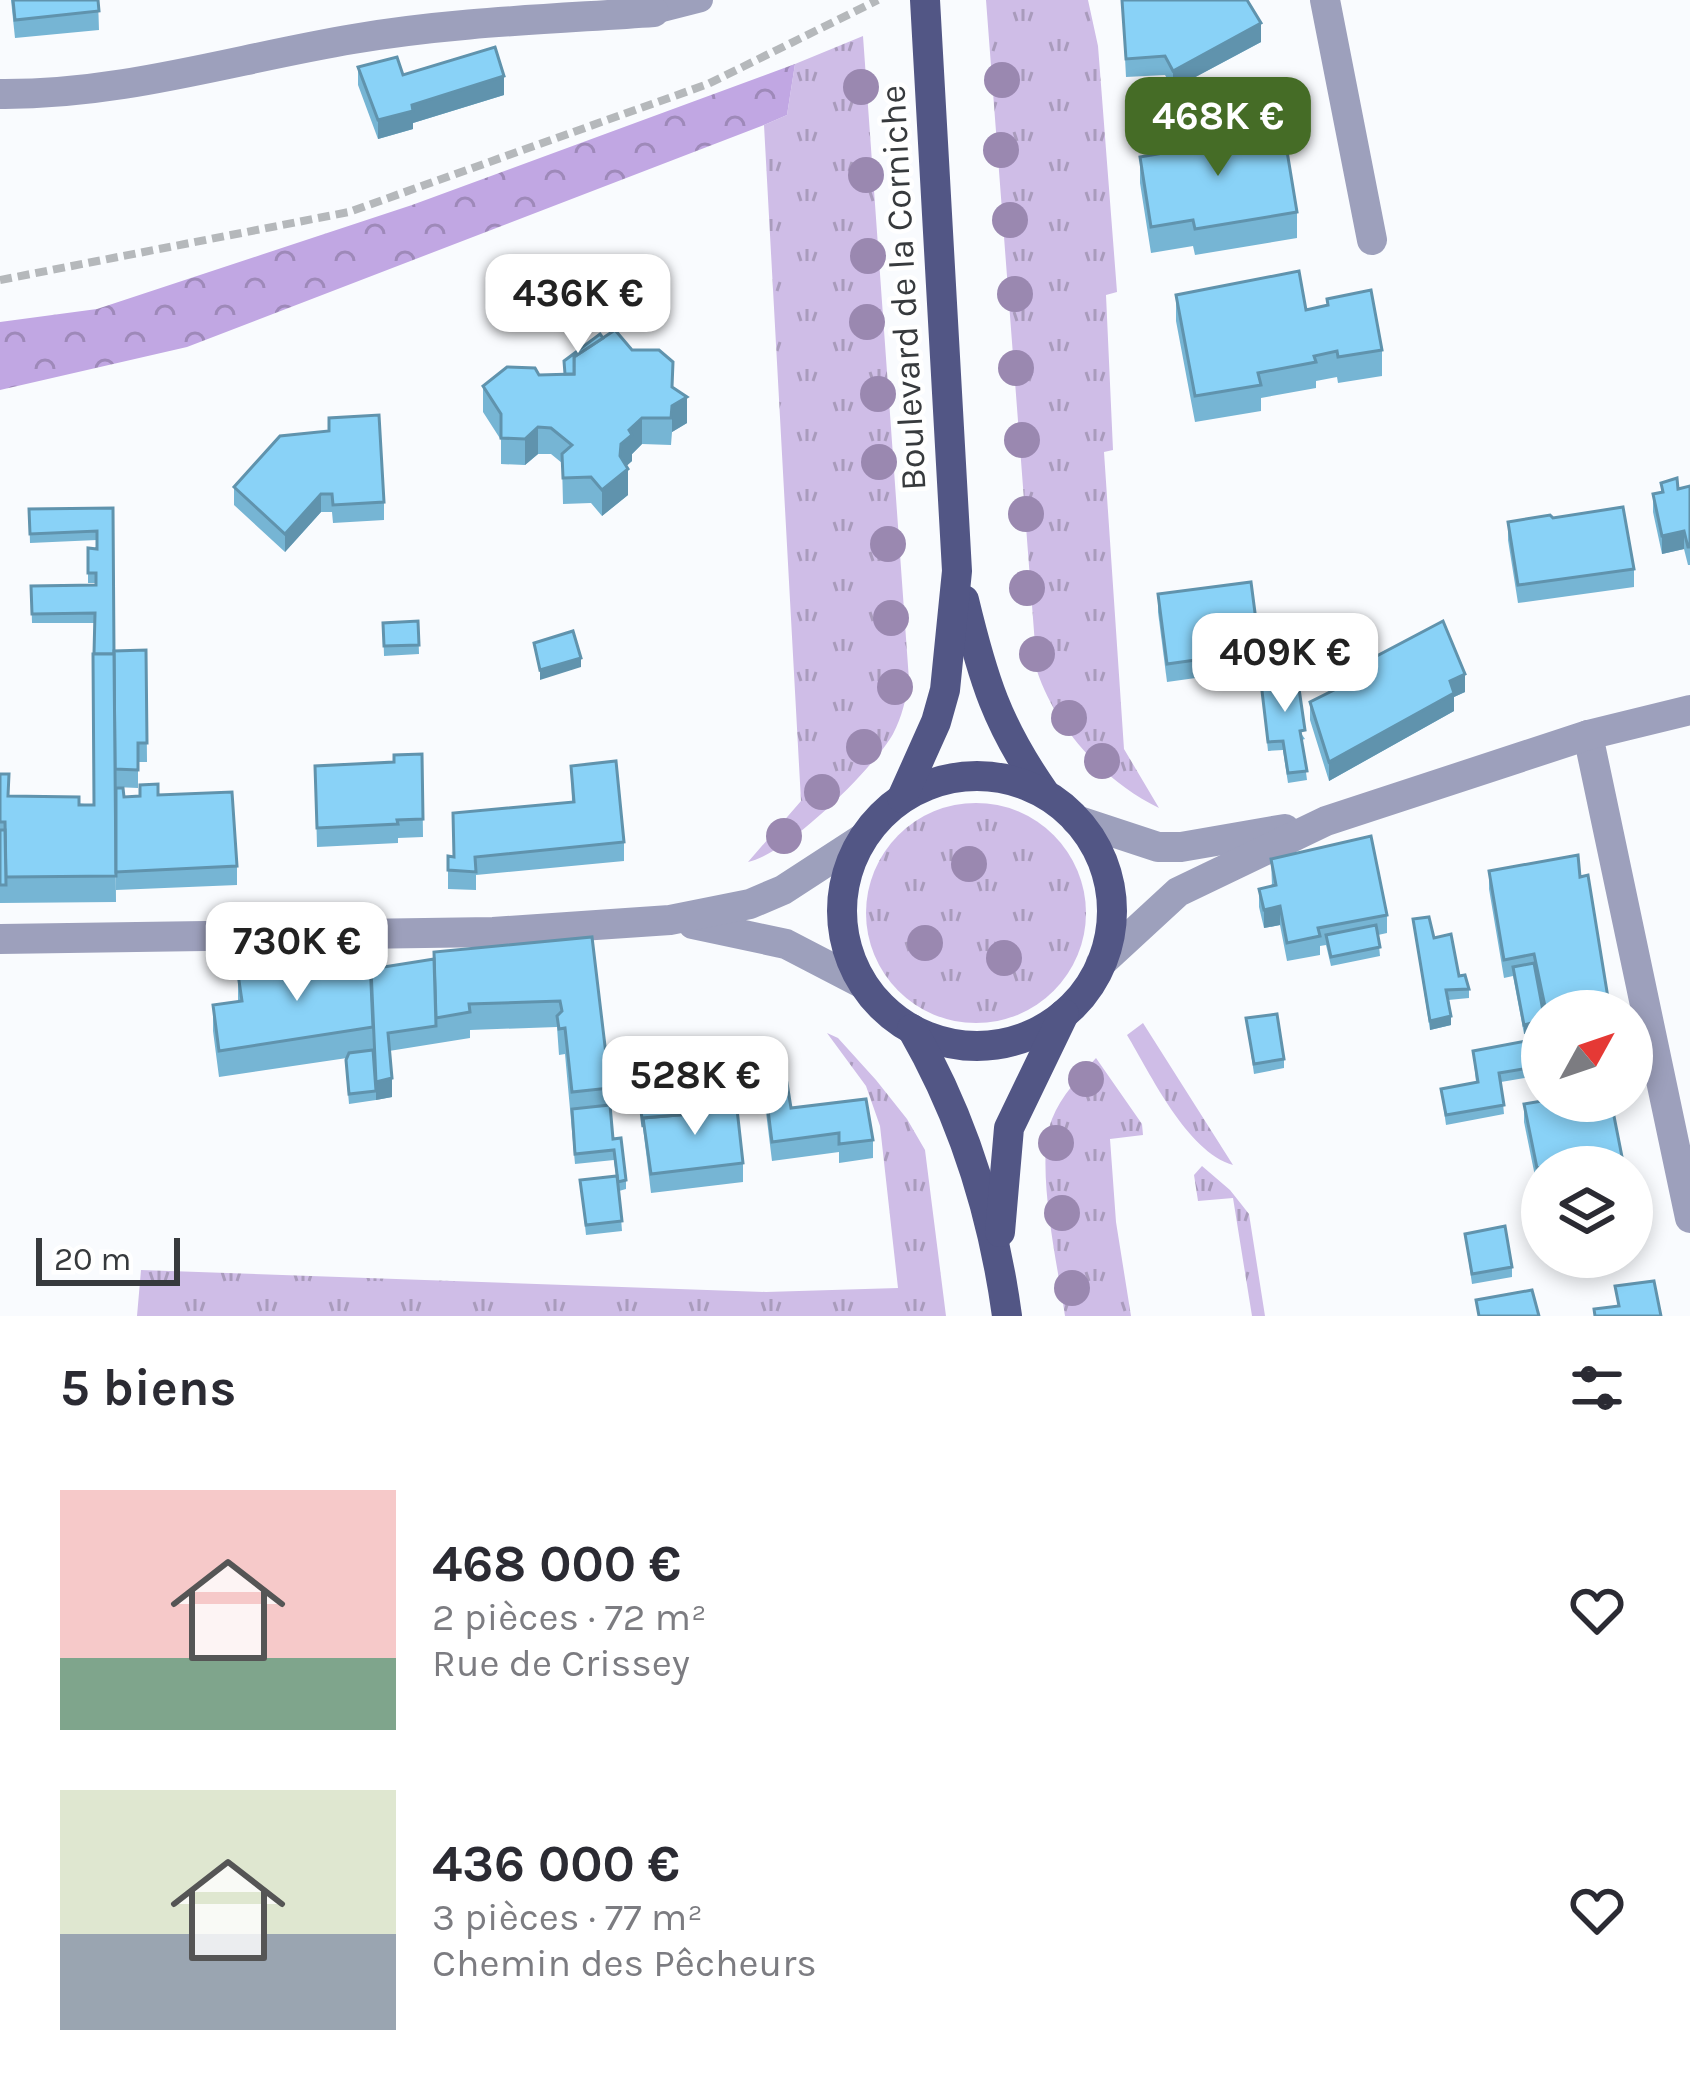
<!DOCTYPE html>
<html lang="fr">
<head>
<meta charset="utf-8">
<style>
	:root { --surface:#fff; --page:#f7f7f7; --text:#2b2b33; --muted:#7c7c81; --accent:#456c26 }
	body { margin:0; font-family:Karla,sans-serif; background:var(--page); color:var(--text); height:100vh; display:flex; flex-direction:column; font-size:45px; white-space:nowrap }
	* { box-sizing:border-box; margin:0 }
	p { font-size:39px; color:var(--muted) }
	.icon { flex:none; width:66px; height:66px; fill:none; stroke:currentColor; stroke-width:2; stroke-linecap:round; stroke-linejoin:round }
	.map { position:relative; height:1316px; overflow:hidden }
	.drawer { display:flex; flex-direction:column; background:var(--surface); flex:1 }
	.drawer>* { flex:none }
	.needle { width:78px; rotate:50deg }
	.tools { position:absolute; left:1521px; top:990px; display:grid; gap:24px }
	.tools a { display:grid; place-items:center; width:132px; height:132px; border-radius:50%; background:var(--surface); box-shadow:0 6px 18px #0003; font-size:60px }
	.scale { position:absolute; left:36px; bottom:30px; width:144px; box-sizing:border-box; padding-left:12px; border:6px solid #373a3d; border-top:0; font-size:33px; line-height:42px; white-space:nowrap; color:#373a3d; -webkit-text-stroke:9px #fff; paint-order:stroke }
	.price { position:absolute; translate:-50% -102px; padding:0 27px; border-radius:24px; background:#fff; color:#222; font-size:39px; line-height:78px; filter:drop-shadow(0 3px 6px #0008) }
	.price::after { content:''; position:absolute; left:50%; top:72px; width:36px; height:27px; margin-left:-18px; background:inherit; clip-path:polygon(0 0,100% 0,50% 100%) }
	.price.current { background:var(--accent); color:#fff }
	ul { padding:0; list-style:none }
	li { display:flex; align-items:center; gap:36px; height:300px; padding:0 60px }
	li span { display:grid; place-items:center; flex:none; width:336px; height:240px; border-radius:0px; color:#555 }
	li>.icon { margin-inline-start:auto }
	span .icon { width:144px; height:144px; fill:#fffc; stroke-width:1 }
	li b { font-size:51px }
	h2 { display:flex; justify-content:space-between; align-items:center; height:144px; padding:0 60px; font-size:51px }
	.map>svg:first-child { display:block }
</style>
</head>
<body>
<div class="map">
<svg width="1690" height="1316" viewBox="0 0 1690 1316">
	<defs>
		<pattern id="grass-tufts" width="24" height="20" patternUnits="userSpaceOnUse" patternTransform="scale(3)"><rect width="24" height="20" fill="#cfbde7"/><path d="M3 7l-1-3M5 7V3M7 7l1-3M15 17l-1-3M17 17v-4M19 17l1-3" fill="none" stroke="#a99bbc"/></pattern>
		<pattern id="forest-crowns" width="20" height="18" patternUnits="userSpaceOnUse" patternTransform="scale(3)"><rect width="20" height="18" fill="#c1a7e3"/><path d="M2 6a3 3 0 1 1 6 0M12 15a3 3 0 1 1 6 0" fill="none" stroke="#9e89b9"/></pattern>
	</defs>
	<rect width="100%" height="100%" fill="#f9fbfe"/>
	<!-- grass -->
	<g fill="url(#grass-tufts)">
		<path d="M 986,0 L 1088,0 L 1098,46 L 1117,292 L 1106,295 L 1113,450 L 1104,452 L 1124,749 L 1159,808 C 1104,781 1057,730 1037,671 Z"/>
		<path d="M 863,36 L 909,680 C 906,699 902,717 893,734 C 874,768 786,855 748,862 L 801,801 L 764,125 L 787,115 L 795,64 Z"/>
		<circle cx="976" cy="913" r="110"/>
		<path d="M 1143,1023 L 1233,1165 C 1187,1152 1150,1073 1127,1035 Z"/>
		<path d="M 827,1033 L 838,1038 L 876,1080 L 907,1119 L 925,1150 L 946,1316 L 137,1316 L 141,1270 L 766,1292 L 898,1288 L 880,1126 L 866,1086 Z"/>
		<path d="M 1096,1058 L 1142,1124 L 1143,1135 L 1110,1139 L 1116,1222 L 1131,1316 L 1065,1316 C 1058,1266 1034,1163 1052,1119 C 1061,1096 1080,1076 1096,1058 Z"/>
		<path d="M 1202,1166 L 1230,1190 L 1249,1214 L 1265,1316 L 1252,1316 L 1233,1198 L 1198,1201 L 1194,1175 Z"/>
	</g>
	<!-- forest -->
	<path fill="url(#forest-crowns)" d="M 795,64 L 787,115 L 764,125 L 187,347 L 0,390 L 0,322 L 97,309 L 412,205 Z"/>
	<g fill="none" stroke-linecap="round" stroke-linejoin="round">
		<!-- path -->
		<path stroke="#b5b8bb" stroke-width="8" stroke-dasharray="12 6" stroke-linecap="butt" d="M 0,280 L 349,212 L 708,84 L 878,0"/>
		<!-- service -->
		<path stroke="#9da0bc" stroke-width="24" d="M 654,12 L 701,0"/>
		<!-- minor -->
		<g stroke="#9da0bc" stroke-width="30">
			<path d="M 1325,0 L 1372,240"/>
			<path d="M 0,94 C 122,95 234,59 353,39 C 452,22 554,19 654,12"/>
			<path d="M 1588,735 L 1690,1218"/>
		</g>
		<!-- tertiary -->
		<g stroke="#9da0bc" stroke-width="30">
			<path d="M 1076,820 L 1158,847 L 1181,847 L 1285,829"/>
			<path d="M 693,924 L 786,944 L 863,984"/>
			<path d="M 0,939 L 493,932 L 670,920 L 750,904 L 783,890 L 863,838"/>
			<path d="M 1101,963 L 1178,892 L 1326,821 L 1588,735 L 1690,710"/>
		</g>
		<!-- primary -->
		<g stroke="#525685" stroke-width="30">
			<path d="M 964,600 C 983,679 997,725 1044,792"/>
			<circle cx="977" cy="911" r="135"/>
			<path d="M 902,798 L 936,722 L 945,690 L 957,571 L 925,0"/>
			<path d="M 912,1029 C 964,1119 993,1213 1007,1316"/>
			<path d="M 1000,1232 L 1009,1128 L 1064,1014"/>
		</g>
	</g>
	<!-- trees -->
	<g fill="#9a88b0">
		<circle cx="1002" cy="80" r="18"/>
		<circle cx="861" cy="87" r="18"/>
		<circle cx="1001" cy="150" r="18"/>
		<circle cx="866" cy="175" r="18"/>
		<circle cx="1010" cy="220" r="18"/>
		<circle cx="868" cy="256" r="18"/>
		<circle cx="1015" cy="294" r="18"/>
		<circle cx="867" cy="322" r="18"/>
		<circle cx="1016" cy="368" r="18"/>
		<circle cx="878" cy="394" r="18"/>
		<circle cx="1022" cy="440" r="18"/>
		<circle cx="879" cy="462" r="18"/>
		<circle cx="1026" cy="514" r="18"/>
		<circle cx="888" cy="544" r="18"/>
		<circle cx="1027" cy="588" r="18"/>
		<circle cx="891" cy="618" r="18"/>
		<circle cx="1037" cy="654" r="18"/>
		<circle cx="895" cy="687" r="18"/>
		<circle cx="1069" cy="718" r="18"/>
		<circle cx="864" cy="747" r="18"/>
		<circle cx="1102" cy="761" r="18"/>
		<circle cx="822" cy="792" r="18"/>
		<circle cx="784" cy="836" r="18"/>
		<circle cx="969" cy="864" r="18"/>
		<circle cx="925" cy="943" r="18"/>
		<circle cx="1004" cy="958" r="18"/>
		<circle cx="1086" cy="1079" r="18"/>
		<circle cx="1056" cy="1143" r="18"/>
		<circle cx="1062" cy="1213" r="18"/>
		<circle cx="1072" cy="1288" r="18"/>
	</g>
	<!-- wall -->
	<g fill="#76b5d4">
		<path d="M 11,0 L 98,0 L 99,30 L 15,38 Z"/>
		<path d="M 1122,0 L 1261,42 L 1173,89 L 1165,75 L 1126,77 Z"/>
		<path d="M 358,67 L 403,75 L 504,95 L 413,123 L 413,129 L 378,139 L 358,85 Z"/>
		<path d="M 1247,135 L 1269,148 L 1297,212 L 1297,238 L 1195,255 L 1193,246 L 1151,253 L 1140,183 L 1140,157 L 1167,152 L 1167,136 Z"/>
		<path d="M 1176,295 L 1306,310 L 1327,305 L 1327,299 L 1382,350 L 1382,376 L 1338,383 L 1337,377 L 1316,381 L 1316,388 L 1261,398 L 1261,411 L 1195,422 L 1176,321 Z"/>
		<path d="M 603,338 L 632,350 L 672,387 L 687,423 L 672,432 L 671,445 L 642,444 L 632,454 L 632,461 L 626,466 L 628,495 L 602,516 L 591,503 L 563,504 L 562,463 L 551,454 L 538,454 L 525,465 L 501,464 L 501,440 L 483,412 L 483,386 L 539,375 L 564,374 Z"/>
		<path d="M 280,436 L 384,502 L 384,520 L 333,523 L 332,512 L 321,512 L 285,552 L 234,505 L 234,487 Z"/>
		<path d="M 1661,483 L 1678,489 L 1690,486 L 1690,565 L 1688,565 L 1684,549 L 1662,554 L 1653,512 L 1653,494 L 1661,493 Z"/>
		<path d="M 113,508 L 115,725 L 146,650 L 147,762 L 138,762 L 138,788 L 115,787 L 116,902 L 0,903 L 0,774 L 9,796 L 94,805 L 95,623 L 32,623 L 31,586 L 96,585 L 96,583 L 88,583 L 88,548 L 97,549 L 97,540 L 30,543 L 29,509 Z"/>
		<path d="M 1553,518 L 1634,569 L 1634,587 L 1518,603 L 1508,540 L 1508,522 Z"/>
		<path d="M 1158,594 L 1260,651 L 1260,669 L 1167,682 L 1158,612 Z"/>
		<path d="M 418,621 L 419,654 L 384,656 L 383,623 Z"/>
		<path d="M 1300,638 L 1317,660 L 1317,669 L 1303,670 Z"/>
		<path d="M 1356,667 L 1465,692 L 1454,697 L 1454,711 L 1329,781 L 1310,720 L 1310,702 L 1356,679 Z"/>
		<path d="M 1260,674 L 1305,739 L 1302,740 L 1307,780 L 1288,783 L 1283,750 L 1268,751 Z"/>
		<path d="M 422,754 L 423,837 L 398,838 L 398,843 L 317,847 L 315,766 L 394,762 Z"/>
		<path d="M 571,766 L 624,842 L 624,861 L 476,875 L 476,890 L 448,889 L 448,856 L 453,857 L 572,802 Z"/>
		<path d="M 116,788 L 124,797 L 158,795 L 237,866 L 237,885 L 116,890 Z"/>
		<path d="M 1271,859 L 1387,915 L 1387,933 L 1378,935 L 1380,956 L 1331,966 L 1326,945 L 1320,946 L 1320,955 L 1287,961 L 1280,925 L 1264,928 L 1259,907 L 1259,889 L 1272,886 Z"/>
		<path d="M 1489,871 L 1580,877 L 1609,1011 L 1542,1011 L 1542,1029 L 1524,1034 L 1513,976 L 1504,978 L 1489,889 Z"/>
		<path d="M 1413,919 L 1434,938 L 1469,989 L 1469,998 L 1448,1000 L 1451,1025 L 1430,1030 Z"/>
		<path d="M 592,937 L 610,1088 L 613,1139 L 626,1180 L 626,1189 L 619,1191 L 622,1231 L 586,1235 L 580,1180 L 616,1176 L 614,1160 L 575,1164 L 565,1054 L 559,1055 L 557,1027 L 470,1030 L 470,1038 L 389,1051 L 392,1097 L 376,1100 L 349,1104 L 346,1070 L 347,1058 L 219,1077 L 213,1031 L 213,1005 L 238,1001 L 238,974 L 352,964 L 371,969 Z"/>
		<path d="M 1246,1018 L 1284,1059 L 1284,1068 L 1254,1074 Z"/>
		<path d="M 1542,1038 L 1542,1075 L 1501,1082 L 1504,1114 L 1446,1125 L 1441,1089 L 1476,1082 L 1473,1051 Z"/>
		<path d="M 765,1086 L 791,1108 L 873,1140 L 873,1158 L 839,1163 L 839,1152 L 772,1161 L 765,1104 Z"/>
		<path d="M 1524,1104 L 1542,1167 L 1537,1186 L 1524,1122 Z"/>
		<path d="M 641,1111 L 743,1163 L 743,1182 L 651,1193 Z"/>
		<path d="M 1465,1234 L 1512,1267 L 1512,1277 L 1472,1284 Z"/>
	</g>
	<!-- shaded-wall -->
	<g fill="#6093ad">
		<path d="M 1261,23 L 1261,42 L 1173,89 L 1173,71 Z"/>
		<path d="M 504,76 L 504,95 L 413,123 L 413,129 L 378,139 L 378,120 L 412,105 Z"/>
		<path d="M 687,397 L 687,423 L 672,432 L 672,406 Z"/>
		<path d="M 642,418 L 642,444 L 632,454 L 632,461 L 621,471 L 628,469 L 628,495 L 602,516 L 602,490 L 621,444 L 629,430 Z"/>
		<path d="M 538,427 L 538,454 L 525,465 L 525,439 Z"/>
		<path d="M 321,494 L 321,512 L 285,552 L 285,534 Z"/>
		<path d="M 1684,531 L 1684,549 L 1662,554 L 1662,536 Z"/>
		<path d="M 581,658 L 581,667 L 540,680 L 540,670 Z"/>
		<path d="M 1465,674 L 1465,692 L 1454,697 L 1454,711 L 1329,781 L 1329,762 L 1450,681 Z"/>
		<path d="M 1280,906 L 1280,925 L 1264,928 L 1264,910 Z"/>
		<path d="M 1451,1016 L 1451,1025 L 1430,1030 L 1430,1021 Z"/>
		<path d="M 1542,1020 L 1542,1029 L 1524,1034 L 1524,1025 Z"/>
		<path d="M 392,1078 L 392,1097 L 376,1100 L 376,1082 Z"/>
		<path d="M 1542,1167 L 1542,1185 L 1537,1186 L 1537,1168 Z"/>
	</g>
	<!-- building -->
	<g fill="#89d2f7" stroke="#6093ad" stroke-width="3">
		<path d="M 13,0 L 98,0 L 99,11 L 15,20 Z"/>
		<path d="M 1122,0 L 1247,0 L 1261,23 L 1173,71 L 1165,56 L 1126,59 Z"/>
		<path d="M 495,47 L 504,76 L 412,105 L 413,111 L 378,120 L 358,67 L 397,57 L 403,75 Z"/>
		<path d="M 1244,123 L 1247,135 L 1266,132 L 1269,148 L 1286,145 L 1297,212 L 1195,229 L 1193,220 L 1151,227 L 1140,157 L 1169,152 L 1167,136 Z"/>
		<path d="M 1299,271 L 1306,310 L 1328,305 L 1327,299 L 1371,290 L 1382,350 L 1338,357 L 1337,351 L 1314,356 L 1316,362 L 1258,373 L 1261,385 L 1195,396 L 1176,295 Z"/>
		<path d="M 615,330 L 632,350 L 659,350 L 673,362 L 672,387 L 687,397 L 672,406 L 671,418 L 642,418 L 629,430 L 632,435 L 621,444 L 620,456 L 628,469 L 602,490 L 591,477 L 563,478 L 562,454 L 572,445 L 551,428 L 538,427 L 525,439 L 501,438 L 501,414 L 483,386 L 507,367 L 535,368 L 539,375 L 574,374 L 574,357 Z"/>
		<path d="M 600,334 L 603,338 L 574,357 L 574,374 L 565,374 L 564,361 Z"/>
		<path d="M 379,415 L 384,502 L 333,505 L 332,494 L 321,494 L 285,534 L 234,487 L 280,436 L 329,431 L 329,418 Z"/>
		<path d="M 1677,478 L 1678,489 L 1690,486 L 1690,547 L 1688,547 L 1684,531 L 1662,536 L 1653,494 L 1663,492 L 1661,483 Z"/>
		<path d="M 1623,507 L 1634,569 L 1518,585 L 1508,522 L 1550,515 L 1553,518 Z"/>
		<path d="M 113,508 L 114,654 L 94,654 L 95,613 L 32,614 L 31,586 L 96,585 L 96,573 L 88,573 L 88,548 L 97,549 L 97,531 L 30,534 L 29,509 Z"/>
		<path d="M 1251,582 L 1260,651 L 1167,664 L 1158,594 Z"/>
		<path d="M 418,621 L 419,645 L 384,646 L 383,623 Z"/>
		<path d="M 1443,621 L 1465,674 L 1450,681 L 1454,693 L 1329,762 L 1310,702 L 1360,677 L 1356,667 Z"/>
		<path d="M 573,631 L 581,658 L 540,670 L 534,643 Z"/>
		<path d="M 1313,637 L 1317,660 L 1303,661 L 1300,638 Z"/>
		<path d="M 146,650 L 147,743 L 138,743 L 138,770 L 115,769 L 114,651 Z"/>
		<path d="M 93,654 L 114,654 L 116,876 L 6,877 L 5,822 L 0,822 L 0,774 L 9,774 L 8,796 L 79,797 L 79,805 L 94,805 Z"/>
		<path d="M 1296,668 L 1305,730 L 1300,731 L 1307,771 L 1288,773 L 1283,741 L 1268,742 L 1260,674 Z"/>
		<path d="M 422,754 L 423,819 L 397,820 L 398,824 L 317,828 L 315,766 L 394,762 L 394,755 Z"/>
		<path d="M 616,761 L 624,842 L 475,857 L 476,872 L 448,870 L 448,856 L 454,857 L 453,813 L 574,802 L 571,766 Z"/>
		<path d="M 158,784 L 158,795 L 232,792 L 237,866 L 116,872 L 116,788 L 123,788 L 124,797 L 140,796 L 140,785 Z"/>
		<path d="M 0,830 L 5,830 L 6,885 L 0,885 Z"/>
		<path d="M 1371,836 L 1387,915 L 1318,928 L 1320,936 L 1287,943 L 1280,906 L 1264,910 L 1259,889 L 1276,885 L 1271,859 Z"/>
		<path d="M 1578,855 L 1580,877 L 1588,875 L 1609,1004 L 1599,1004 L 1599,1011 L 1546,1011 L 1534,954 L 1504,960 L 1489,871 Z"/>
		<path d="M 1429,917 L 1434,938 L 1451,934 L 1459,976 L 1465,975 L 1469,989 L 1446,990 L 1451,1016 L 1430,1021 L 1413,919 Z"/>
		<path d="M 1376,925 L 1380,947 L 1331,957 L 1326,935 Z"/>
		<path d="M 592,937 L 610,1088 L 572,1092 L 565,1028 L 559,1029 L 557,1016 L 562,1011 L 560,1001 L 469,1004 L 470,1012 L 436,1018 L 434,952 Z"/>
		<path d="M 350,959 L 352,964 L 370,961 L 373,1027 L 219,1051 L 213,1005 L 242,1001 L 238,974 Z"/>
		<path d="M 434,959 L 436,1026 L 388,1033 L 392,1078 L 376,1082 L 371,969 Z"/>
		<path d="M 1534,963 L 1543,1011 L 1542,1020 L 1524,1025 L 1513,967 Z"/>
		<path d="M 1277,1014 L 1284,1059 L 1254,1064 L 1246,1018 Z"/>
		<path d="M 1542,1038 L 1542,1066 L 1499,1073 L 1504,1105 L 1446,1115 L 1441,1089 L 1478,1082 L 1473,1051 Z"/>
		<path d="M 373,1050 L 376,1091 L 349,1094 L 346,1060 L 349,1053 Z"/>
		<path d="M 787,1083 L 791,1108 L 866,1099 L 873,1140 L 839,1144 L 839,1133 L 772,1142 L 765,1086 Z"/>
		<path d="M 736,1100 L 743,1163 L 651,1174 L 643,1118 L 691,1114 L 689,1105 Z"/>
		<path d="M 1542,1101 L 1611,1101 L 1624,1167 L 1559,1167 L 1558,1164 L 1537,1168 L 1524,1104 Z"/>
		<path d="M 610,1105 L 613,1139 L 621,1138 L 626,1180 L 618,1182 L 614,1150 L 575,1154 L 572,1109 Z"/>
		<path d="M 689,1106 L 689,1114 L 643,1118 L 643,1127 L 641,1111 Z"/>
		<path d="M 617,1176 L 622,1221 L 586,1225 L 580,1180 Z"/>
		<path d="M 1505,1226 L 1512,1267 L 1472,1274 L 1465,1234 Z"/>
		<path d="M 1654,1281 L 1661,1316 L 1595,1316 L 1594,1309 L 1619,1306 L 1615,1286 Z"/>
		<path d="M 1532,1290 L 1539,1316 L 1479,1316 L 1476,1300 Z"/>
	</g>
	<g text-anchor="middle" stroke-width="9" stroke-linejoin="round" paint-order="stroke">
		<!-- street labels -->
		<g font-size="36" fill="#373a3d" stroke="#fff">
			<text transform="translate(902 288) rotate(-93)" y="13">Boulevard de la Corniche</text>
		</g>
	</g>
</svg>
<div class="tools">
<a><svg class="needle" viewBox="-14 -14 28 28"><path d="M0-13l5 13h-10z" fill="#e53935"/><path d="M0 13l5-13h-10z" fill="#7c7c81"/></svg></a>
<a><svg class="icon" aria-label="layers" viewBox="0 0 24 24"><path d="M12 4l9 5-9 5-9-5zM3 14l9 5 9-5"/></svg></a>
</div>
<div class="scale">20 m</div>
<b class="price current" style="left:1218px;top:179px">468K €</b>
<b class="price" style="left:578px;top:356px">436K €</b>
<b class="price" style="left:1285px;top:715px">409K €</b>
<b class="price" style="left:297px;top:1004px">730K €</b>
<b class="price" style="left:695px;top:1138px">528K €</b>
</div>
<section class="drawer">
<h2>5 biens<svg class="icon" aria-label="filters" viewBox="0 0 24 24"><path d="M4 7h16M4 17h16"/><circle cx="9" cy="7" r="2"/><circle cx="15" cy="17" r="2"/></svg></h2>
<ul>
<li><span style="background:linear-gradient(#f6c9c9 70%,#7fa58c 0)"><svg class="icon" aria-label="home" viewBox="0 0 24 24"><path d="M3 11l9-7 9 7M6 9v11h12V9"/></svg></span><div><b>468 000 €</b><p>2 pièces · 72 m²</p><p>Rue de Crissey</p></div><svg class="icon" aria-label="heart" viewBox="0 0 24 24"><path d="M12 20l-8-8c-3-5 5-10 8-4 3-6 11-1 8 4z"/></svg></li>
<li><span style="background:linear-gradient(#dfe7d0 60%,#9aa5b1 0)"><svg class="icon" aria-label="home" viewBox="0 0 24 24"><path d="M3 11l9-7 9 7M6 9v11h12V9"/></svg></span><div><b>436 000 €</b><p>3 pièces · 77 m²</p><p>Chemin des Pêcheurs</p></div><svg class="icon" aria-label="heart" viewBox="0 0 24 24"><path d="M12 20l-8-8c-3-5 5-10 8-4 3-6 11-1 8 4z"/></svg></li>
</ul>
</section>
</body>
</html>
